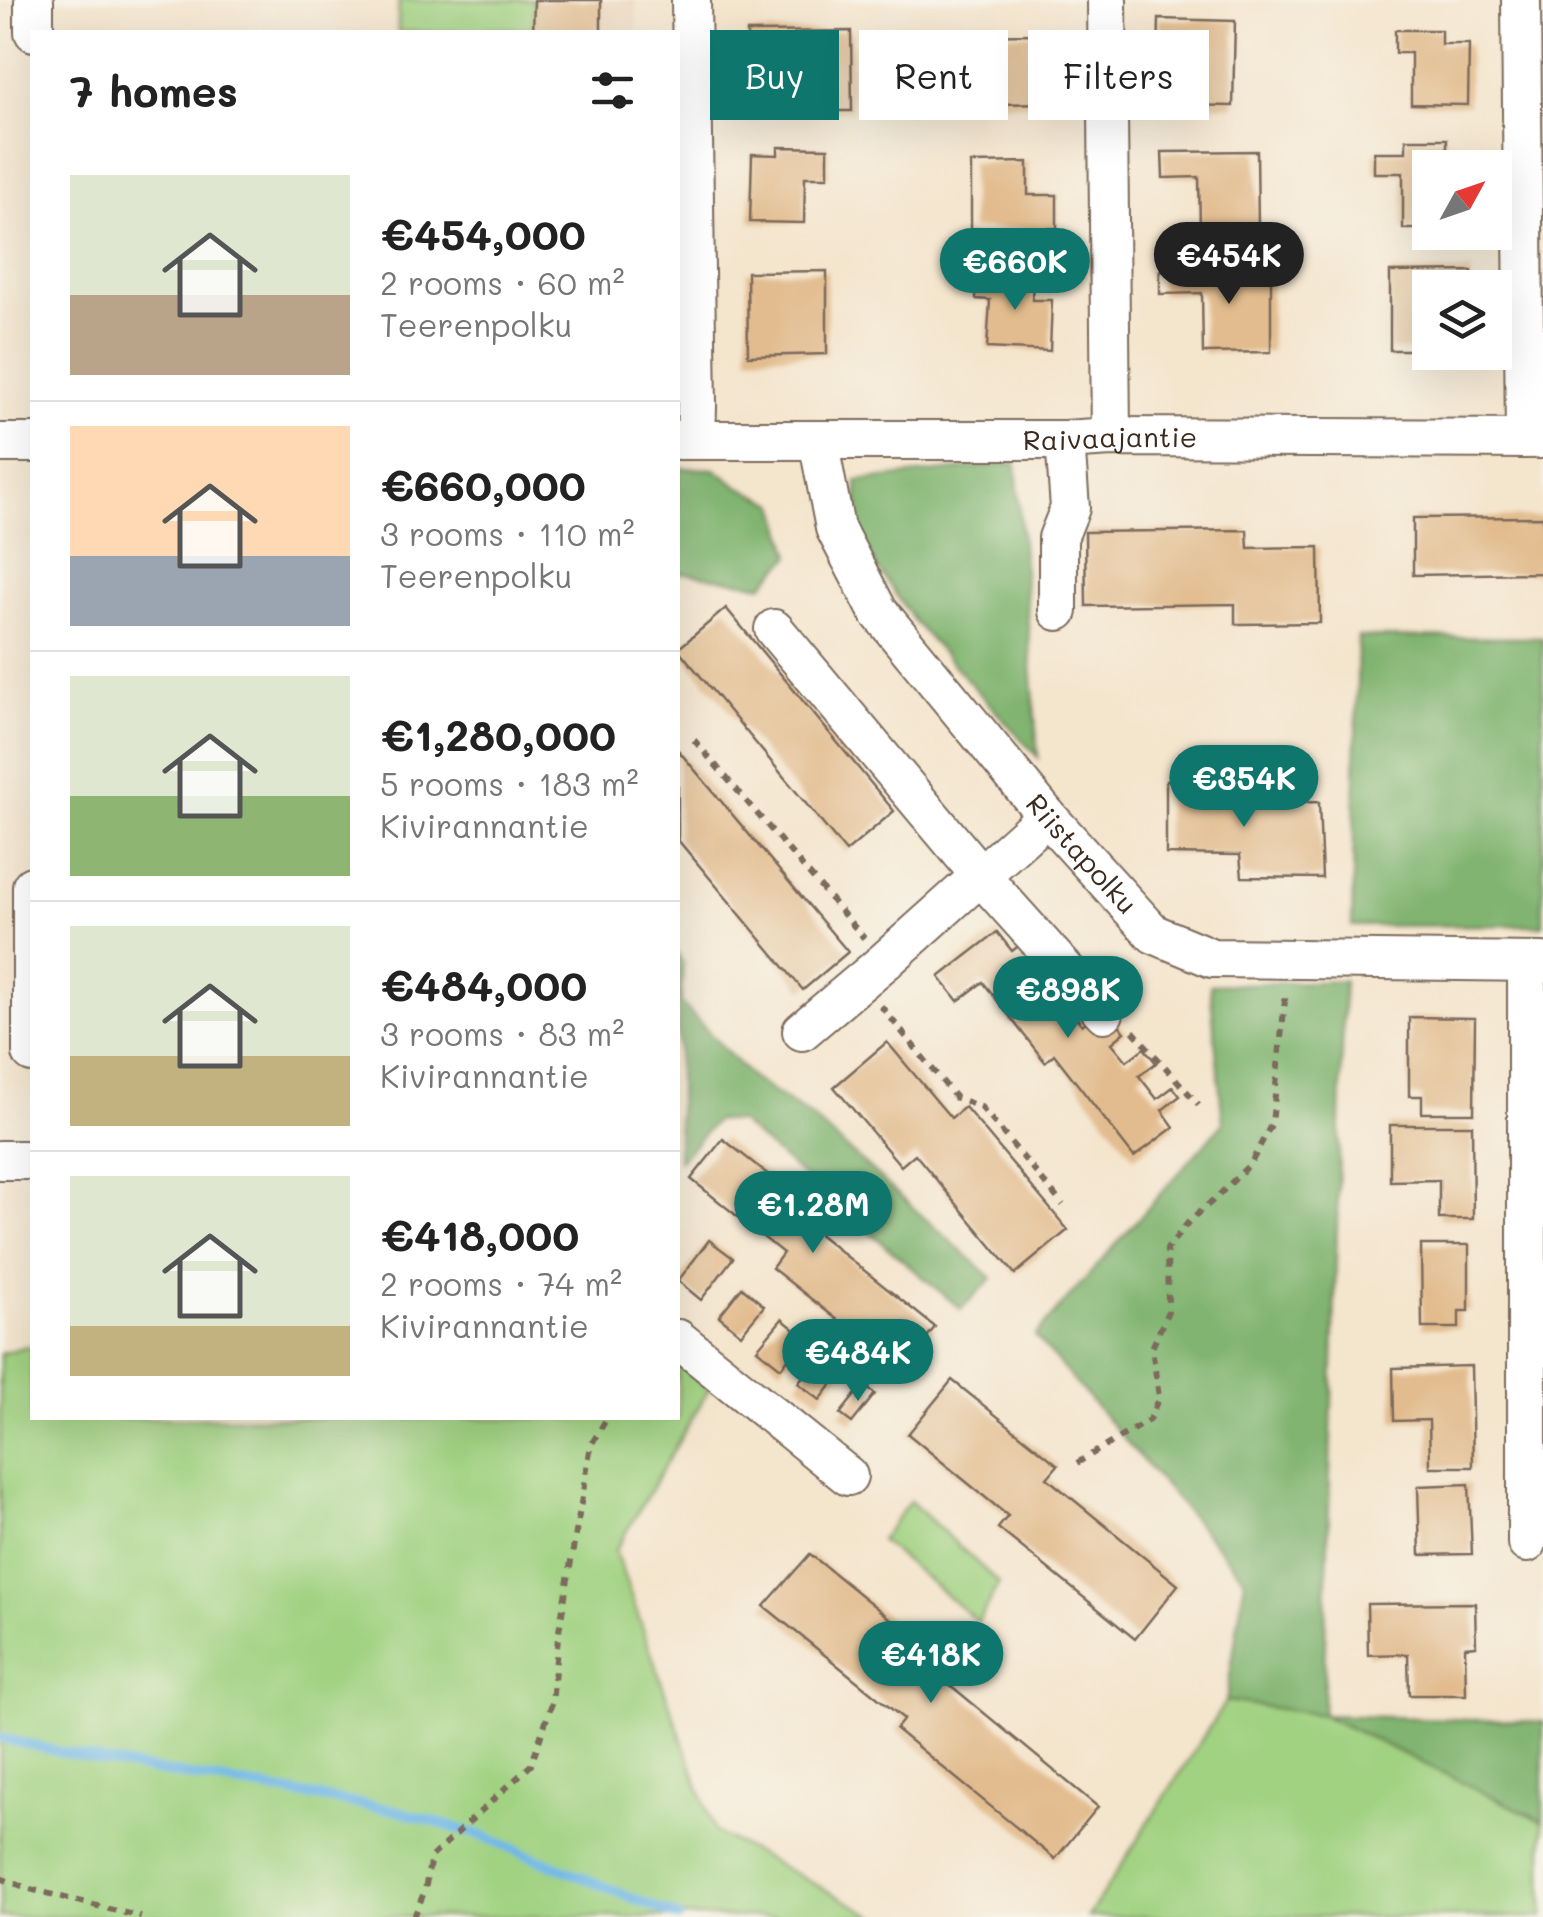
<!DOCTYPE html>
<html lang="en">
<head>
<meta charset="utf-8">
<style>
	:root { --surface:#fff; --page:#f6f6f6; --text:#222; --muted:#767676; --line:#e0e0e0; --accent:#0f766e }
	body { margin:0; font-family:Mali,sans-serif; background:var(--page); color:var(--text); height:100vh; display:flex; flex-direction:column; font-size:38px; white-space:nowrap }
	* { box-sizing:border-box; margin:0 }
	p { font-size:32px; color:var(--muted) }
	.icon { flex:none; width:55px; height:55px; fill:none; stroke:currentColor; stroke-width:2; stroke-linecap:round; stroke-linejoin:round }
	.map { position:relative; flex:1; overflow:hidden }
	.drawer { position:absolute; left:30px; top:30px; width:650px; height:1390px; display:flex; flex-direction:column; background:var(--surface); border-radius:0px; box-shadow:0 10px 40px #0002 }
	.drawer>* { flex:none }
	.guide { position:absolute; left:710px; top:30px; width:682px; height:90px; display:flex; gap:20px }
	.needle { width:65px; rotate:50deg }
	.tools { position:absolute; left:1412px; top:150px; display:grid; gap:20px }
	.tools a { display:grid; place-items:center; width:100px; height:100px; border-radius:0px; background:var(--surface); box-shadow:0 10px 40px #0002; font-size:50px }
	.price { position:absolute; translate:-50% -85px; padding:0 22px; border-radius:35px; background:var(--accent); color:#fff; font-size:32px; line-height:65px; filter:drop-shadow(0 2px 5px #0008) }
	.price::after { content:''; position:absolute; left:50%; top:60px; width:30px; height:22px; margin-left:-15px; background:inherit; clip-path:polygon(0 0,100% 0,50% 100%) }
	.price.active { background:#222; color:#fff }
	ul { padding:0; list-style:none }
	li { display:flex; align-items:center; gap:30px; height:250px; padding:0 40px }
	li+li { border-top:2px solid var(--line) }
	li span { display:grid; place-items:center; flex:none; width:280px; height:200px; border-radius:0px; color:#555 }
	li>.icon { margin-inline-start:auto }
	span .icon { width:120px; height:120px; fill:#fffc; stroke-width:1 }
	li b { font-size:42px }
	h2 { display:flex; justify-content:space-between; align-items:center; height:120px; padding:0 40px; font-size:42px }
	.pill { padding:0 35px; border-radius:0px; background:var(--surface); box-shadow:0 10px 40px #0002; font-size:35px; line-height:90px }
	.pill.active { background:var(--accent); color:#fff }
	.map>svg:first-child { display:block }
</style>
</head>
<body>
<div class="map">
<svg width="1543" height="1917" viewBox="0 0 1543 1917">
	<rect width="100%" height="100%" fill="#f7f3e8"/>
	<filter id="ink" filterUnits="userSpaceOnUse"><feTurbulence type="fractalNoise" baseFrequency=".01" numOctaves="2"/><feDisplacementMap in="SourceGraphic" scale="20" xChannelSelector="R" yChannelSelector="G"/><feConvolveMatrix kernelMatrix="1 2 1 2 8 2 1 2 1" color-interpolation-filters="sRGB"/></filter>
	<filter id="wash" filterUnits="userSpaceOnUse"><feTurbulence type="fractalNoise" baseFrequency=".0048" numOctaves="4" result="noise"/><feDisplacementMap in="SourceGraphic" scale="40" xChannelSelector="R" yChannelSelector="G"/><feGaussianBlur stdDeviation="2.25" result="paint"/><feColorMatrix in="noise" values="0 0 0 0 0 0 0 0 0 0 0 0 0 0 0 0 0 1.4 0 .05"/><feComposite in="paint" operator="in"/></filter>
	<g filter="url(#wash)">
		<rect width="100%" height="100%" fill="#f4e5cd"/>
		<!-- built -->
		<path fill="#edd7bb" d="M 395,0 L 637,0 L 637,32 L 394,32 Z"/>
		<!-- green -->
		<g fill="#a1d282" stroke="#6e7e50" stroke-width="2.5">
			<path d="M 399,0 L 534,0 L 533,29 L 485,29 L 484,32 L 398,32 Z"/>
			<path d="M 32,1346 L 32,1418 L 678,1418 L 678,1364 L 710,1387 L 615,1551 L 715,1832 L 878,1917 L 0,1917 L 0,1354 L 23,1347 Z"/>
			<path d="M 910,1501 L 999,1583 L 978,1622 L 880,1540 Z"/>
			<path d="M 1226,1701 L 1323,1715 L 1543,1821 L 1543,1917 L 1088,1917 Z"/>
		</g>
		<!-- forest -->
		<g fill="#80b470" stroke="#5e6f47" stroke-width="2.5">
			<path d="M 1016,463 L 1038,757 L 915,623 L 858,539 L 857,481 Z"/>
			<path d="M 678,468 L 715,469 L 736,485 L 776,504 L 791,556 L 762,585 L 680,572 L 678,575 Z"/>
			<path d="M 1358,637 L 1543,638 L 1543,925 L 1352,926 Z"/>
			<path d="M 678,955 L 683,963 L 681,1003 L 753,1079 L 810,1116 L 992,1278 L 961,1309 L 739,1122 L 716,1120 L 679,1161 L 678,1160 Z"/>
			<path d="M 1344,981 L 1323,1715 L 1543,1722 L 1543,1821 L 1323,1715 L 1226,1701 L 1245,1579 L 1035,1336 L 1223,1123 L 1210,985 Z"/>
		</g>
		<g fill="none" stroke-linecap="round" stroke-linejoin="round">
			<!-- stream -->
			<path stroke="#70b8e8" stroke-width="10" d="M 0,1738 L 114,1764 L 395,1810 L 483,1836 L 678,1917"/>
		</g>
		<g id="blocks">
			<!-- building -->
			<g fill="#e2bc8e">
				<path d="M 534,0 L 601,0 L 601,32 L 533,32 Z"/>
				<path d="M 1159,19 L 1235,21 L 1233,106 L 1181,105 L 1182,58 L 1158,57 Z"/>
				<path d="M 1395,30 L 1441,30 L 1441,44 L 1469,44 L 1468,105 L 1411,104 L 1411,53 L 1395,53 Z"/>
				<path d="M 851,31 L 852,111 L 787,111 L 787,63 L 747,63 L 747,32 Z"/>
				<path d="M 1033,34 L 1034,50 L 1053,50 L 1054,103 L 997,104 L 996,52 L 977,52 L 976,35 Z"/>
				<path d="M 1406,139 L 1447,139 L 1447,168 L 1430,168 L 1430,229 L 1403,229 L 1403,173 L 1374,173 L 1374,152 L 1406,152 Z"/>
				<path d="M 778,147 L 828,148 L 828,177 L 805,177 L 804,223 L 750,222 L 752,154 L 778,155 Z"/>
				<path d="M 1257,151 L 1258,228 L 1200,228 L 1199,177 L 1163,178 L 1162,152 Z"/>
				<path d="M 1028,162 L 1028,195 L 1057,195 L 1057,228 L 971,229 L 971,163 Z"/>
				<path d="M 1271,270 L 1271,352 L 1203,353 L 1202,293 L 1160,294 L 1160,271 Z"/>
				<path d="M 827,271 L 827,354 L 748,356 L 747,272 Z"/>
				<path d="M 1472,271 L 1472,288 L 1430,288 L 1430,350 L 1390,350 L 1390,272 Z"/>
				<path d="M 977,274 L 1033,277 L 1032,300 L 1052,300 L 1050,351 L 987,348 L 990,300 L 976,299 Z"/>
				<path d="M 1543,517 L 1543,573 L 1413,575 L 1413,518 Z"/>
				<path d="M 1247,530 L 1248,548 L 1319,547 L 1320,623 L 1235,624 L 1235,604 L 1086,606 L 1085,532 Z"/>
				<path d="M 726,608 L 894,811 L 846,852 L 678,649 Z"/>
				<path d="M 678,750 L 848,952 L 803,990 L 678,840 Z"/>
				<path d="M 1166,780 L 1242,783 L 1242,805 L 1319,802 L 1322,878 L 1242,877 L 1240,855 L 1166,854 Z"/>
				<path d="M 997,932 L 1012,951 L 1020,945 L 1082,1025 L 1090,1019 L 1100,1031 L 1115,1020 L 1125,1032 L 1112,1043 L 1127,1061 L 1144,1048 L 1156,1063 L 1139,1076 L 1157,1099 L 1173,1087 L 1180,1096 L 1162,1110 L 1174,1127 L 1134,1157 L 1054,1054 L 1045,1062 L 983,982 L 958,1001 L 939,977 Z"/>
				<path d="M 1409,1017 L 1475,1018 L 1474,1113 L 1422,1113 L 1422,1096 L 1409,1096 Z"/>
				<path d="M 887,1042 L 951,1118 L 965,1107 L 1068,1230 L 1015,1274 L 915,1154 L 901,1166 L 834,1087 Z"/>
				<path d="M 1390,1125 L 1472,1125 L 1473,1219 L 1439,1219 L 1439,1180 L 1390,1181 Z"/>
				<path d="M 723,1139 L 821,1216 L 811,1228 L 935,1327 L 901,1370 L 772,1268 L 783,1253 L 691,1179 Z"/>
				<path d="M 709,1240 L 733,1258 L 701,1300 L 678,1281 Z"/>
				<path d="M 1421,1245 L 1469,1245 L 1469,1311 L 1459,1311 L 1459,1328 L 1422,1328 Z"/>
				<path d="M 742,1287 L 764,1306 L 741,1334 L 719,1316 Z"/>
				<path d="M 782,1319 L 805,1338 L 781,1368 L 757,1349 Z"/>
				<path d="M 821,1353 L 843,1370 L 820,1400 L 798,1383 Z"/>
				<path d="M 1471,1366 L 1473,1467 L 1430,1467 L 1429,1420 L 1394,1421 L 1393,1368 Z"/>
				<path d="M 952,1380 L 1058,1465 L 1047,1478 L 1178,1585 L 1135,1639 L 998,1528 L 1008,1516 L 908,1434 Z"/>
				<path d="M 863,1385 L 875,1394 L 852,1423 L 840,1414 Z"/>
				<path d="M 1469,1484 L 1472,1554 L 1420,1555 L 1418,1486 Z"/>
				<path d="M 810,1554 L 952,1669 L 943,1679 L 1098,1807 L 1055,1859 L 896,1729 L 904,1719 L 764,1606 Z"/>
				<path d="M 1475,1603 L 1476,1646 L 1465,1647 L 1466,1695 L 1409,1695 L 1408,1654 L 1368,1655 L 1367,1604 Z"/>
			</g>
		</g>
	</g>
	<g filter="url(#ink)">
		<use href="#blocks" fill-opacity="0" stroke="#7c6b5b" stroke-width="2.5"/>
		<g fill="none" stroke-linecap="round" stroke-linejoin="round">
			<defs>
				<g id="minor">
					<path d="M 691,0 L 697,406 L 696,440"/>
					<path d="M 1107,0 L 1111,437"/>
					<path d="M 1521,0 L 1525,439"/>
					<path d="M 34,32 L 34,0"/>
					<path id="s1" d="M 678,440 L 1065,440 L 1111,437 L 1543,439"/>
					<path id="s2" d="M 818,440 L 835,528 L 878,611 L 1047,816 L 1154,934 L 1212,958 L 1543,962"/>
					<path d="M 0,443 L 32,443"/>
					<path d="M 1058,611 L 1058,538 L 1070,508 L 1065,440"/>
					<path d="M 774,629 L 980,875 L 1104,1013"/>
					<path d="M 1527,962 L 1527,1543"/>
					<path d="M 802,1031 L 884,962 L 1047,816"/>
					<path d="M 32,1053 L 32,886"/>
					<path d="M 0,1160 L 32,1160"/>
					<path d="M 678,1339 L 848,1476"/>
				</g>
			</defs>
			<!-- minor casing -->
			<use href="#minor" stroke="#7c6b5b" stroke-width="42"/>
			<!-- path -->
			<g stroke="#7c6b5b" stroke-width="6" stroke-dasharray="8 8" stroke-linecap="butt">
				<path d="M 694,740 L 864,938"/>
				<path d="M 881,1006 L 956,1098 L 981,1107 L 1063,1205"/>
				<path d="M 1133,1031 L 1199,1105"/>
				<path d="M 1077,1463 L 1149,1420 L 1159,1397 L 1152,1348 L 1168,1311 L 1167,1249 L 1191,1219 L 1216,1198 L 1251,1163 L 1272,1123 L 1286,991"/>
				<path d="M 0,1878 L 30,1889 L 141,1917"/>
				<path d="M 414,1917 L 425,1890 L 431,1857 L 531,1765 L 552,1703 L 558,1637 L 591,1445 L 607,1418"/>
			</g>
			<!-- minor -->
			<use href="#minor" stroke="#fff" stroke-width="38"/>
		</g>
	</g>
	<g text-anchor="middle" stroke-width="9" stroke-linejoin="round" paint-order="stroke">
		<!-- street labels -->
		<g font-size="28" fill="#3b2a1e" stroke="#f7f3e8">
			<text dy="10" stroke="none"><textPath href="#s1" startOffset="432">Raivaajantie</textPath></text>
			<text dy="10" stroke="none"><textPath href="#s2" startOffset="500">Riistapolku</textPath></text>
		</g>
	</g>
</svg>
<div class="tools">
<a><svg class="needle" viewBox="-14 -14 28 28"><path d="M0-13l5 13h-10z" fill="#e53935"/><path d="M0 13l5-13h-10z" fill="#767676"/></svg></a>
<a><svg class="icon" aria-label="layers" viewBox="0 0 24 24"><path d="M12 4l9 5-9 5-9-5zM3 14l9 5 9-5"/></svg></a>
</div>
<b class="price active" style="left:1229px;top:307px">€454K</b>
<b class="price" style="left:1015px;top:313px">€660K</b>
<b class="price" style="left:1244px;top:830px">€354K</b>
<b class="price" style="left:1068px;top:1041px">€898K</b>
<b class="price" style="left:813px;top:1256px">€1.28M</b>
<b class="price" style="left:858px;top:1404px">€484K</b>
<b class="price" style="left:931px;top:1706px">€418K</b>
<div class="guide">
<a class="pill active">Buy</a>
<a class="pill">Rent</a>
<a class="pill">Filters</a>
</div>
<section class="drawer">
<h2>7 homes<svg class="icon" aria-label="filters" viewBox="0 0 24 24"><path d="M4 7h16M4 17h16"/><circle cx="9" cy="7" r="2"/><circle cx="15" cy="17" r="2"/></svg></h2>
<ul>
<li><span style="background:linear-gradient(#dfe7d0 60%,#b9a48a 0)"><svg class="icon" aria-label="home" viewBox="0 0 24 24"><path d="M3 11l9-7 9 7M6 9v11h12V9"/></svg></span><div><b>€454,000</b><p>2 rooms · 60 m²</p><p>Teerenpolku</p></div></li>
<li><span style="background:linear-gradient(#ffd9b3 65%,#9aa5b1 0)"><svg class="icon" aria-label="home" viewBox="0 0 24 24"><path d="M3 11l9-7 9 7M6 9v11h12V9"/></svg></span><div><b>€660,000</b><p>3 rooms · 110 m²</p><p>Teerenpolku</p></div></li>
<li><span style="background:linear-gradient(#dfe7d0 60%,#8fb573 0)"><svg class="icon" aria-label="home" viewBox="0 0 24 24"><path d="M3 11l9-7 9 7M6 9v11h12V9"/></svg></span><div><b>€1,280,000</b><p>5 rooms · 183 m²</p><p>Kivirannantie</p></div></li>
<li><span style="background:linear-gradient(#dfe7d0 65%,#c2b280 0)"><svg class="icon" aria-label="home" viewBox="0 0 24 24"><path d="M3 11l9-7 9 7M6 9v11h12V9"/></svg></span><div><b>€484,000</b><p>3 rooms · 83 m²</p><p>Kivirannantie</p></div></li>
<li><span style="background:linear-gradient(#dfe7d0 75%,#c2b280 0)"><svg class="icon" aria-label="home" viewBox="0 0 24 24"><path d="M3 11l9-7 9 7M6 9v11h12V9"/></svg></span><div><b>€418,000</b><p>2 rooms · 74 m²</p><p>Kivirannantie</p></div></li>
</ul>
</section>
</div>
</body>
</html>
